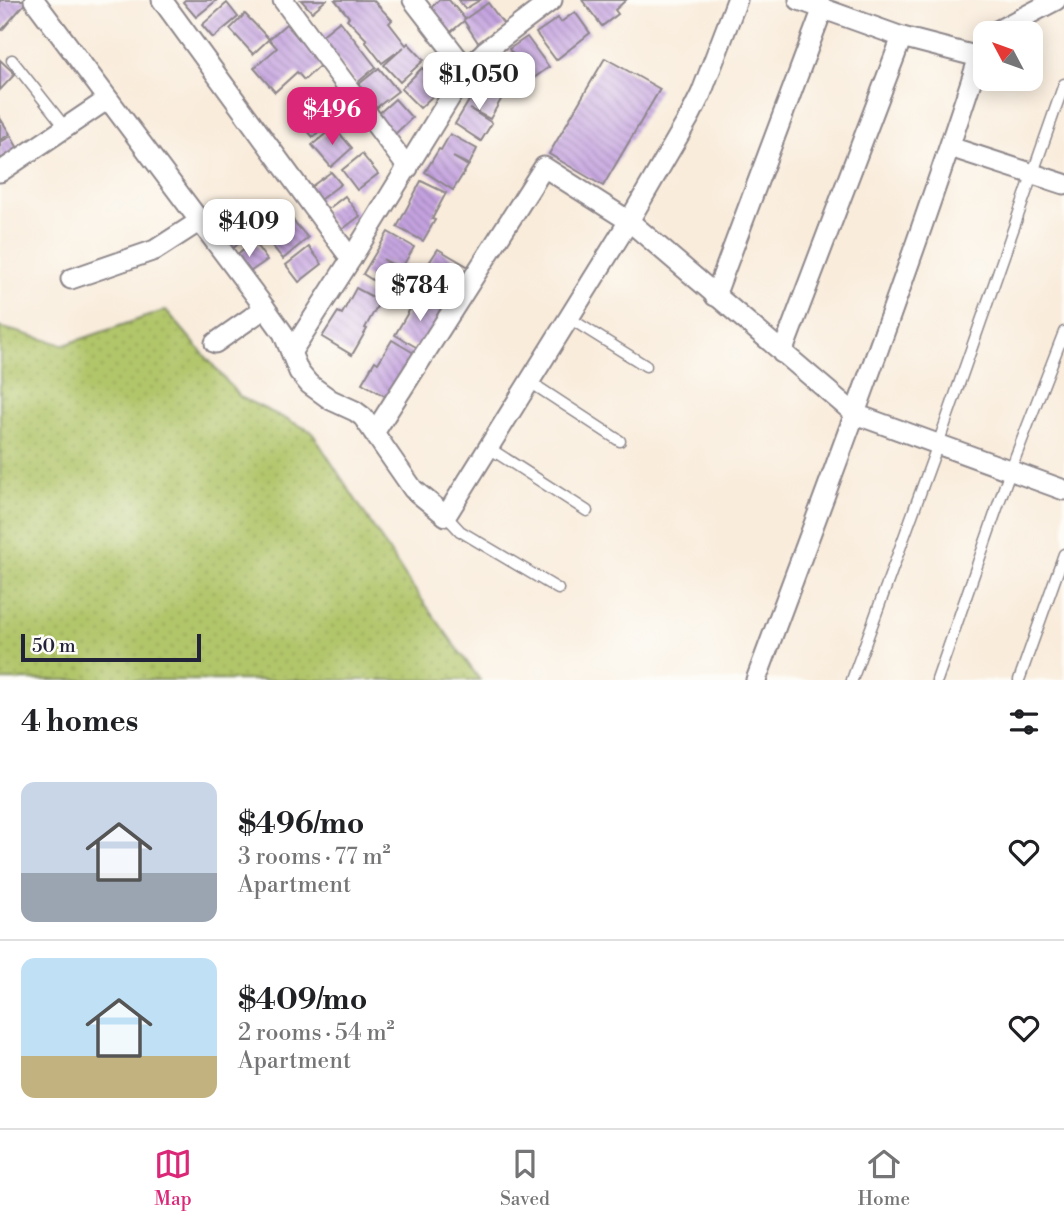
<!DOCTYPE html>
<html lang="en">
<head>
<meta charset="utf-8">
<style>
	:root { --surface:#fff; --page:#f6f6f6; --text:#202124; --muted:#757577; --line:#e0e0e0; --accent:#db2777 }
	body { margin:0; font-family:"Libre Bodoni",serif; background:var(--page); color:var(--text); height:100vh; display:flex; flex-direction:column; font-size:26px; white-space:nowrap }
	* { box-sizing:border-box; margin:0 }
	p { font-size:23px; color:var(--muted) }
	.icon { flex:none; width:38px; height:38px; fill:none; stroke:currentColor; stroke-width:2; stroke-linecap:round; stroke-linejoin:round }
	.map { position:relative; height:680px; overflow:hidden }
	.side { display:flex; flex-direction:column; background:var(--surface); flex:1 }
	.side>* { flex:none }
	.needle { width:46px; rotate:311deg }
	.controls { position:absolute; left:973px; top:21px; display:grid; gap:14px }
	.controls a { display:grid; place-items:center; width:70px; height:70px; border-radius:14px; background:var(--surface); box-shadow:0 4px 18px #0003; font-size:35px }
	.scale { position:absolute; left:21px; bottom:18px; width:180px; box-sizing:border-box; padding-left:7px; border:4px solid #22223b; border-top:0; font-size:19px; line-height:24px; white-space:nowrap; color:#22223b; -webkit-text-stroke:5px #fdfcf7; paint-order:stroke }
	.price { position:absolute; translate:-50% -60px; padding:0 16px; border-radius:14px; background:#fff; color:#222; font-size:23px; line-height:46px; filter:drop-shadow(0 2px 4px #0008) }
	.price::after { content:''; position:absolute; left:50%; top:42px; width:21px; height:16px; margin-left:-10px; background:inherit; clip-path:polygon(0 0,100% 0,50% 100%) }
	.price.active { background:var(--accent); color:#fff }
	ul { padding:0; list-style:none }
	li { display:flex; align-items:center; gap:21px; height:175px; padding:0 21px }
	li+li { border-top:2px solid var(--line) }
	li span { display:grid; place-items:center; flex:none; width:196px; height:140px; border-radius:14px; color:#555 }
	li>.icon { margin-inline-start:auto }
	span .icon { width:84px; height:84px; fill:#fffc; stroke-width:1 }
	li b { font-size:30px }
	h2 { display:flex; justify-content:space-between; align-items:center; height:84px; padding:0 21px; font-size:30px }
	.dock { display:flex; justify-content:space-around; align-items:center; height:98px; border-top:2px solid var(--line); background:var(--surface); font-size:19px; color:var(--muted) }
	.dock a { display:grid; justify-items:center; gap:4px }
	.dock .active { color:var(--accent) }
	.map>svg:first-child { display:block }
</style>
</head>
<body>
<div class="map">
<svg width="1064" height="680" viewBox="0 0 1064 680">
	<defs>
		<pattern id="green-dots" width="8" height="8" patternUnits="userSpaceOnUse" patternTransform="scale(1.75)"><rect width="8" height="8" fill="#b1c569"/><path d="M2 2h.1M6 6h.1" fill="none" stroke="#98a95c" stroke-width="1.8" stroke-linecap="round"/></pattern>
		<pattern id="building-back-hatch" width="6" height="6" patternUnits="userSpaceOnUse" patternTransform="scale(1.75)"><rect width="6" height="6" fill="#c4a2df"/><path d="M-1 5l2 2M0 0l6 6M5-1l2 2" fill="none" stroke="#9f84b6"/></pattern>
	</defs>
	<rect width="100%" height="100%" fill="#fdfcf7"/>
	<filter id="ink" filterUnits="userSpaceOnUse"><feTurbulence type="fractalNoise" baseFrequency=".0143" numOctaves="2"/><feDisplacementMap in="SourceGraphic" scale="14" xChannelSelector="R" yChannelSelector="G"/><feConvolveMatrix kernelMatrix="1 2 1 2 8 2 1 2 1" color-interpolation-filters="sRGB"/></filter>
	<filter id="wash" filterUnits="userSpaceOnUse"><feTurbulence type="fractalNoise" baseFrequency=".00686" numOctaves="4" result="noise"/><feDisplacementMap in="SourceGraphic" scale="28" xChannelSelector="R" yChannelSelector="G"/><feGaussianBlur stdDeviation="1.57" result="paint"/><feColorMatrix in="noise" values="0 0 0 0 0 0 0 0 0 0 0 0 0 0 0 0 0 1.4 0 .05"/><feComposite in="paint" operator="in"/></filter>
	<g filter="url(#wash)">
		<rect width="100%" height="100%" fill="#f9ecdb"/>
		<!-- green -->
		<path fill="url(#green-dots)" stroke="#6a7452" stroke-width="2" d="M 166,310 L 240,397 L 311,431 L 407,579 L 480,680 L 0,680 L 0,327 L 64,345 Z"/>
		<g id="blocks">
			<!-- building -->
			<g fill="url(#building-back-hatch)">
				<path d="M 0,0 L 25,0 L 27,1 L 2,30 L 0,28 Z"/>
				<path d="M 185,0 L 217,0 L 196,17 L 183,2 Z"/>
				<path d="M 301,0 L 326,0 L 312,12 Z"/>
				<path d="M 335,0 L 373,0 L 392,20 L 389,23 L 406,45 L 408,43 L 424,60 L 400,82 L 384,65 L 404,47 L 382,63 L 365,41 L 367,40 L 347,19 L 349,17 Z"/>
				<path d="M 439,0 L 449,0 L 465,19 L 488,3 L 505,26 L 479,44 L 464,21 L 446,36 L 426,12 Z"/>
				<path d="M 459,0 L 480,0 L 465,9 Z"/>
				<path d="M 582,0 L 626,0 L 615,10 L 618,14 L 602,26 Z"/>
				<path d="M 227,3 L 238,17 L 213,38 L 202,25 Z"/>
				<path d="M 575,12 L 590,33 L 556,60 L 536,33 L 558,18 L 561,22 Z"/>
				<path d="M 245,14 L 269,39 L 253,54 L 230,29 Z"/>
				<path d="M 340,21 L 376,67 L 357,83 L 320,37 Z"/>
				<path d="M 286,24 L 299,39 L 304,36 L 325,61 L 304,80 L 297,72 L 275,92 L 254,68 L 277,48 L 269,39 Z"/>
				<path d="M 527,37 L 549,67 L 531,80 L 509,49 Z"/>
				<path d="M 504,53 L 527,84 L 510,97 L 487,66 Z"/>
				<path d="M 605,58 L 660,89 L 603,186 L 549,154 Z"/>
				<path d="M 0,60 L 15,74 L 0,90 Z"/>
				<path d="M 379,68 L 398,91 L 376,108 L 358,85 Z"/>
				<path d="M 422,68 L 441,88 L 420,108 L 401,89 Z"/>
				<path d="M 479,84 L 503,96 L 490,119 L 470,109 L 492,123 L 481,141 L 455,124 Z"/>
				<path d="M 338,91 L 354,110 L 339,123 L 334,118 L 313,137 L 294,115 L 315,96 L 323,105 Z"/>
				<path d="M 395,99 L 412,118 L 394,135 L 376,116 Z"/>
				<path d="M 0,118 L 10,134 L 0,140 Z"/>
				<path d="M 334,127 L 352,148 L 331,167 L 312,145 Z"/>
				<path d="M 450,134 L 477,149 L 469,165 L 453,157 L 468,166 L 453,190 L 425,172 L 439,149 L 441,150 Z"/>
				<path d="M 11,136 L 22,156 L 0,169 L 0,142 Z"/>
				<path d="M 362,154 L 378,174 L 357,190 L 342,170 Z"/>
				<path d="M 331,172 L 341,184 L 317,202 L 308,189 Z"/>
				<path d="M 421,181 L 446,193 L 432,219 L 435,220 L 423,241 L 397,227 Z"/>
				<path d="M 345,196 L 360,216 L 339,232 L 323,213 Z"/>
				<path d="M 286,212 L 308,238 L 283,259 L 261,232 Z"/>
				<path d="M 237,214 L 252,232 L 230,251 L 214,233 Z"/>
				<path d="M 388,232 L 414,247 L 401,269 L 383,259 L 397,269 L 385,288 L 363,274 Z"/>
				<path d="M 254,242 L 267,260 L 244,276 L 232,259 Z"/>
				<path d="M 309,247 L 322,264 L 299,282 L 286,265 Z"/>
				<path d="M 438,249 L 474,270 L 462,291 L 425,269 Z"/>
				<path d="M 356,288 L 380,301 L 365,328 L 367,329 L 352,355 L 322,337 L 338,312 L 342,314 Z"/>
				<path d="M 418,295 L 446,311 L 423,351 L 395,335 Z"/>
				<path d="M 392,340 L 417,355 L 390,399 L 362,383 L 375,361 L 378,363 Z"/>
			</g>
		</g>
	</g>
	<g filter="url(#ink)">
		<use href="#blocks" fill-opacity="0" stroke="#8e878b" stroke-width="2"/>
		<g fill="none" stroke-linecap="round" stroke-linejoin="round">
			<defs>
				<g id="service">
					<path d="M 12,60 L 65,127"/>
					<path d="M 569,318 L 646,366"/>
					<path d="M 530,382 L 620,441"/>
					<path d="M 489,448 L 587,511"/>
					<path d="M 446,516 L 460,531 L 558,589"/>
					<path d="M 852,680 L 938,444 L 1064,84"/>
					<path d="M 937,680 L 1010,471 L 1064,332"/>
					<path d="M 1019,680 L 1064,554"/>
				</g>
				<g id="minor">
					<path d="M 34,0 L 265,308 L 283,333 L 299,372 L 309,384 L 331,400 L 355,411 L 363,417 L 413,489 L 446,516 L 629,221 L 544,167 L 374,433"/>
					<path d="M 162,0 L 351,259"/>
					<path d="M 283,0 L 408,168"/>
					<path d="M 413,0 L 467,70"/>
					<path d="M 737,0 L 701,94 L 690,116 L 629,221 L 855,414 L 1064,490"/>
					<path d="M 995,33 L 997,31 L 1056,0"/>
					<path d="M 902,37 L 979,57"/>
					<path d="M 950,147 L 1064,184"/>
					<path d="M 0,172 L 108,99"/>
					<path d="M 71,279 L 155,250 L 200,221"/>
					<path d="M 715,296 L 823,8"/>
					<path d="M 215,343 L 265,308"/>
					<path d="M 292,351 L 351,259 L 467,70 L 485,51 L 552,0"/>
					<path d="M 782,353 L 902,37 L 799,0"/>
					<path d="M 756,680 C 833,473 911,267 979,57 L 985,48"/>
				</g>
			</defs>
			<!-- service casing -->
			<use href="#service" stroke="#8e878b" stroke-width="13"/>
			<!-- minor casing -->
			<use href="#minor" stroke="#8e878b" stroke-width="23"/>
			<!-- service -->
			<use href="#service" stroke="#fff" stroke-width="10"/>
			<!-- minor -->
			<use href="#minor" stroke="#fff" stroke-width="19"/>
		</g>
	</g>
</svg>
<div class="controls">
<a><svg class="needle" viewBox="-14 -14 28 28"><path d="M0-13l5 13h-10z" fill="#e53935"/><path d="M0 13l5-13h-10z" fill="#757577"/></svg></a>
</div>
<div class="scale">50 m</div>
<b class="price" style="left:479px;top:112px">$1,050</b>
<b class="price active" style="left:332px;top:147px">$496</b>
<b class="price" style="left:249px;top:259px">$409</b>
<b class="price" style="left:420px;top:323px">$784</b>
</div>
<section class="side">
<h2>4 homes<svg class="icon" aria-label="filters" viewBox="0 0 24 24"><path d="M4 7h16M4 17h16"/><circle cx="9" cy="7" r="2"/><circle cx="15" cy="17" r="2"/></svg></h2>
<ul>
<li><span style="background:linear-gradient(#c9d6e8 65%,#9aa5b1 0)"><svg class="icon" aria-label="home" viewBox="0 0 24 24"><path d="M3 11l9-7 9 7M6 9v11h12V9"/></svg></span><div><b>$496/mo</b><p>3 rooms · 77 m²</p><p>Apartment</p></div><svg class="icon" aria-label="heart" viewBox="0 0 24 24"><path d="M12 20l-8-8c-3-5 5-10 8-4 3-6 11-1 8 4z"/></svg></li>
<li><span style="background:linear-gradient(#bfe0f5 70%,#c2b280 0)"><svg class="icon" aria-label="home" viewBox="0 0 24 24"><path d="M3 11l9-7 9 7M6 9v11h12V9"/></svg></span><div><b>$409/mo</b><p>2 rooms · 54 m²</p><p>Apartment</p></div><svg class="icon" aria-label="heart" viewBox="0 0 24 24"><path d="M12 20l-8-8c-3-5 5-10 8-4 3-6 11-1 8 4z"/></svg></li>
</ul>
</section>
<nav class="dock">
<a class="active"><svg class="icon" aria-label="map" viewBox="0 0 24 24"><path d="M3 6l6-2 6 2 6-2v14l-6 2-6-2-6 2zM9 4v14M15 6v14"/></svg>Map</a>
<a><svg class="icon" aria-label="saved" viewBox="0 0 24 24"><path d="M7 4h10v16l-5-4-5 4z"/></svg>Saved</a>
<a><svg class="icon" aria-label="home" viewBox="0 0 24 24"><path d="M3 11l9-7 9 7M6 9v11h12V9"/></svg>Home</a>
</nav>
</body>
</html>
